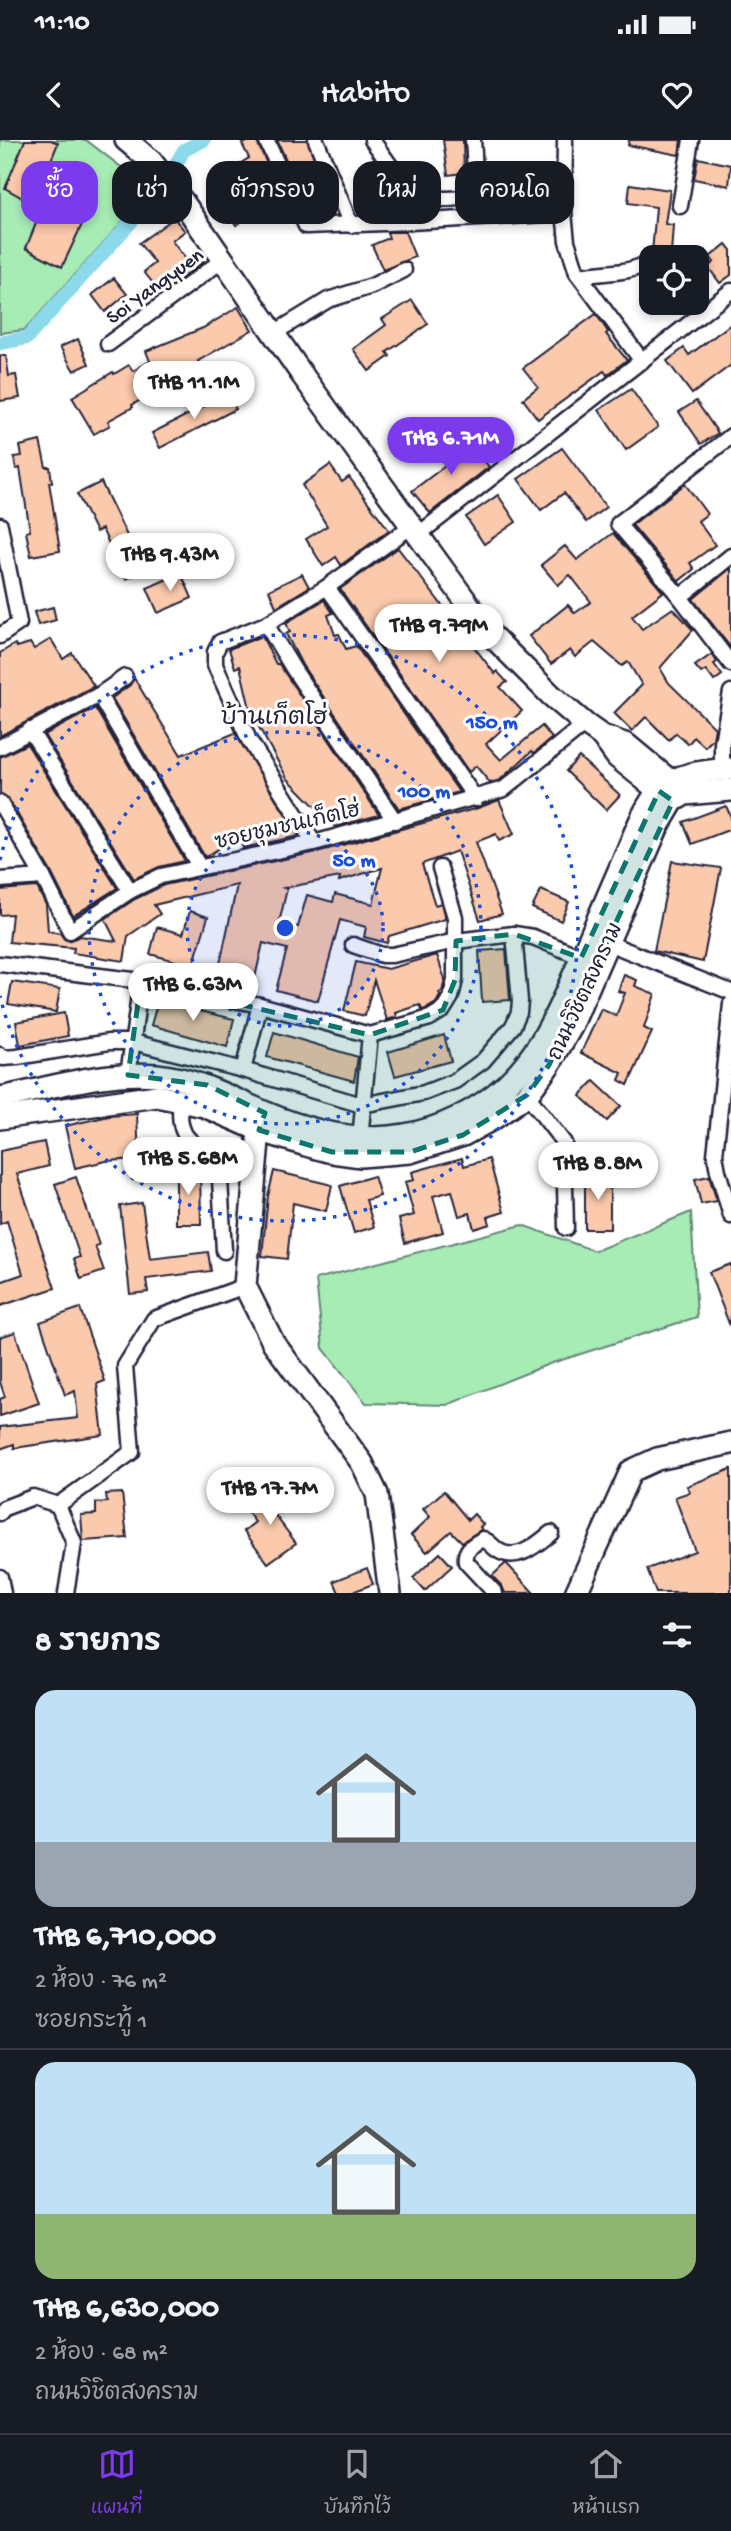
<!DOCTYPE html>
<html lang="th">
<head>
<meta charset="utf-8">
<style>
	:root { --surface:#171b24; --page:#20242c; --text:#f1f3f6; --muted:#9ea1a6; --line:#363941; --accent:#7c3aed }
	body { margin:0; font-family:"Gochi Hand","Playpen Sans Thai",sans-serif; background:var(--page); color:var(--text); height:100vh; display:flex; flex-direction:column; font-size:26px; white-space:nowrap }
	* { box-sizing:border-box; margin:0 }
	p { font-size:23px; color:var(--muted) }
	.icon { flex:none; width:38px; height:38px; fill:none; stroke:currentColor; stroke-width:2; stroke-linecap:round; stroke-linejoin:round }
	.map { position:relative; height:1453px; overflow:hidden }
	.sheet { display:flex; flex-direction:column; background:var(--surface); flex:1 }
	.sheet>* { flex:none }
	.top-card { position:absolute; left:21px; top:21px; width:690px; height:63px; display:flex; gap:14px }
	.tools { position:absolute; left:639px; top:105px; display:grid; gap:14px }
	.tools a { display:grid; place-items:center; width:70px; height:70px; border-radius:14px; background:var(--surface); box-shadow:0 4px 10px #0003; font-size:35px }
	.price { position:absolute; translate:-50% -60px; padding:0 16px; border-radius:24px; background:#fff; color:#222; font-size:23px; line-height:46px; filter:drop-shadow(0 2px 4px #0008) }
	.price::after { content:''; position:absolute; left:50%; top:42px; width:21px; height:16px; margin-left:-10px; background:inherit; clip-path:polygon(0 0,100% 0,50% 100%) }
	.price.on { background:var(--accent); color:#fff }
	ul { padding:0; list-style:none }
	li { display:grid; align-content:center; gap:14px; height:371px; padding:0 35px }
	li+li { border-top:2px solid var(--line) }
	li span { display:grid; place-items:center; height:217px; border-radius:21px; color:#555 }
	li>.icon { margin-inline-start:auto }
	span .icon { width:126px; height:126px; fill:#fffc; stroke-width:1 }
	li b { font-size:30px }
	h2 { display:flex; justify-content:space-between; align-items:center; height:84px; padding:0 35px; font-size:30px }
	.chip { padding:0 24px; border-radius:21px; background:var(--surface); box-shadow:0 4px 10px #0003; font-size:24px; line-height:63px }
	.chip.on { background:var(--accent); color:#fff }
	.status { display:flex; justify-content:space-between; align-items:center; height:49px; padding:0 35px; background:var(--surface); direction:ltr }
	.status svg { height:19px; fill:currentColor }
	header { display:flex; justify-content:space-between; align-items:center; height:91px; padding:0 35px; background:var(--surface); font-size:32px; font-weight:600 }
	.tabs { display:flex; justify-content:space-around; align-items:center; height:98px; border-top:2px solid var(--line); background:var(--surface); font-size:19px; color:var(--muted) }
	.tabs a { display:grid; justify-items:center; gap:4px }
	.tabs .on { color:var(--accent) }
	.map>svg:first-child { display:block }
</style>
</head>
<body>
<div class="status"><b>11:10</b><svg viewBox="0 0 49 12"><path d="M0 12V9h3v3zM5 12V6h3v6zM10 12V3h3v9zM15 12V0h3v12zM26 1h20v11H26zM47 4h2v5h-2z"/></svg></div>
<header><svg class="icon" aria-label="back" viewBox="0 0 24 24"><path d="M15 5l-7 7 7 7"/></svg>Habito<svg class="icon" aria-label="heart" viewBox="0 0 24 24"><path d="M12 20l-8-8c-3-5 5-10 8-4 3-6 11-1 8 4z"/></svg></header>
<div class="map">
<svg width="731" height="1453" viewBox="0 0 731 1453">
	<rect width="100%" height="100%" fill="#fff"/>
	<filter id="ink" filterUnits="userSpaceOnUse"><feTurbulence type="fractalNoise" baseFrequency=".0143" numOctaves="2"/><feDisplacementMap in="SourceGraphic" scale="14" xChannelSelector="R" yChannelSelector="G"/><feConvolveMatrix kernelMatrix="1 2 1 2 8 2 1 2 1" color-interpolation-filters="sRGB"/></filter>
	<g filter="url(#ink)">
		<!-- green -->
		<g fill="#a7ebb5" stroke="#648678" stroke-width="2">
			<path d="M 0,0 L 86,0 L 151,50 L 25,190 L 0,193 Z"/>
			<path d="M 691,1072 L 697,1177 L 549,1224 L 447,1265 L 366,1263 L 323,1208 L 316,1139 L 522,1085 L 595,1111 Z"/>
		</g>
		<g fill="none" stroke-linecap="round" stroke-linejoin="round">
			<!-- canal -->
			<path stroke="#8cd9eb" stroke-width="14" d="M 0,203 L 27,198 L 164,45 L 184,10 L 204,0"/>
		</g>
		<!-- building -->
		<g fill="#fbc9ac" stroke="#22223b" stroke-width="2" fill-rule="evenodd">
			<path d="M 25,0 L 51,0 L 58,3 L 43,40 L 92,63 L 62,127 L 26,108 L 42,69 L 5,48 Z"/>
			<path d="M 252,0 L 256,0 L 288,69 L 275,75 L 270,64 L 236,85 L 216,52 L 212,54 L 206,44 L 249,18 L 242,4 Z"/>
			<path d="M 277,0 L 307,0 L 327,52 L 305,62 Z"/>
			<path d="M 443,0 L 463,0 L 464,33 L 448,35 Z"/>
			<path d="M 629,0 L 681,0 L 679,15 L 628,5 Z"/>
			<path d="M 698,18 L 731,25 L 729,46 L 694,39 Z"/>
			<path d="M 630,44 L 670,50 L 665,84 L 673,85 L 671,114 L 652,113 L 656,67 L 628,63 Z"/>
			<path d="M 174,78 L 185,91 L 172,101 L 188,122 L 198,114 L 204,121 L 156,157 L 151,151 L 156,147 L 144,132 L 155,123 L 139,103 Z"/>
			<path d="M 389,92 L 405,92 L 415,117 L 383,130 L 372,105 L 389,98 L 387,93 Z"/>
			<path d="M 726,104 L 731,110 L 731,135 L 720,143 L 708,127 L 714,122 L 710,117 Z"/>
			<path d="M 114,138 L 127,154 L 105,172 L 92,155 Z"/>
			<path d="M 412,160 L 428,184 L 387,212 L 390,216 L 369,231 L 353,209 L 386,185 L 382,179 Z"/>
			<path d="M 238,167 L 252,190 L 198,221 L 200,224 L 174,237 L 164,247 L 132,265 L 133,267 L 108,281 L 110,285 L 94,294 L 72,257 L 113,232 L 114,234 L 129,225 L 133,231 L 150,221 L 146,211 L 203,188 Z"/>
			<path d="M 596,174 L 608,192 L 606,194 L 627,220 L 607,235 L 604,231 L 538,279 L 523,259 L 538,247 L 523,228 Z"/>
			<path d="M 731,184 L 731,225 L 692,254 L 667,221 L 684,208 L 689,215 Z"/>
			<path d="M 78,199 L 89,224 L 74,231 L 60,207 Z"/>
			<path d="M 0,216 L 6,216 L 9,236 L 16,235 L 20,258 L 0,261 Z"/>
			<path d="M 631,249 L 658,287 L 626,310 L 599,270 Z"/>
			<path d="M 228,254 L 236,269 L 160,308 L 152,293 Z"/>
			<path d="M 696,261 L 718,293 L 701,304 L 679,272 Z"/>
			<path d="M 40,301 L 46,327 L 50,327 L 52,342 L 49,342 L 60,411 L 31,416 L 26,392 L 30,391 L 20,328 L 16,329 L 14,317 L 22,316 L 20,306 Z"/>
			<path d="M 470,301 L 489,327 L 430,373 L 412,351 L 446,325 L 443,321 Z"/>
			<path d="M 562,308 L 606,367 L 586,382 L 564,353 L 541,370 L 518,339 Z"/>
			<path d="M 330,325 L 342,342 L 349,337 L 389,390 L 341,425 L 336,417 L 323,426 L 306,399 L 327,386 L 302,345 Z"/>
			<path d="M 101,342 L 144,431 L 126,439 L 102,389 L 96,392 L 77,354 Z"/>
			<path d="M 685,344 L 707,374 L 698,381 L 715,405 L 690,423 L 694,429 L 679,441 L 632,385 Z"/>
			<path d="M 498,355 L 516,382 L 484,404 L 466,377 Z"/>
			<path d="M 613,393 L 663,452 L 632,476 L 642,489 L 673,468 L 693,490 L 660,528 L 669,543 L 715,588 L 713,599 L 705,607 L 694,597 L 688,604 L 676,593 L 669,600 L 646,577 L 632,591 L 614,573 L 642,545 L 628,522 L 622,526 L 594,502 L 575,517 L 570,510 L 551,524 L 529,496 L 568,465 L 575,473 L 591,462 L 570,435 L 558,445 L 541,425 L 565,406 L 577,420 Z"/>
			<path d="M 398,408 L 495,534 L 497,531 L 507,542 L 500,547 L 522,571 L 486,604 L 501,620 L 542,586 L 552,598 L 534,613 L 532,611 L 500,640 L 490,643 L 476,626 L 469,632 L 340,449 Z"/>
			<path d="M 731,428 L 731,508 L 693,459 Z"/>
			<path d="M 181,433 L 192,458 L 158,473 L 147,448 Z"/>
			<path d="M 302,434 L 309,447 L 276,467 L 269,450 Z"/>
			<path d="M 324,460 L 333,473 L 328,475 L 335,495 L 339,494 L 346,509 L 356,506 L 459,652 L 399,669 L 302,525 L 286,494 L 290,492 L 286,483 Z"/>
			<path d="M 53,467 L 56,480 L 38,485 L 34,472 Z"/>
			<path d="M 262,496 L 276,524 L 279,524 L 379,675 L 335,687 L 287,638 L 251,573 L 240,526 L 235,528 L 229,509 Z"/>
			<path d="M 51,499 L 63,519 L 72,513 L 94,546 L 0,596 L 0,513 L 15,504 L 17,507 L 30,503 L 34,509 Z"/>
			<path d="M 712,514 L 717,522 L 714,524 L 722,535 L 714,541 L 706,530 L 701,533 L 695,526 Z"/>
			<path d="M 134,538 L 181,615 L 235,593 L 299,696 L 243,708 L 238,697 L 205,717 L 112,558 L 130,545 Z"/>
			<path d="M 95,568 L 185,721 L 159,727 L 134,739 L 44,595 Z"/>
			<path d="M 27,604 L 117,748 L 73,776 L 51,732 L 8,658 L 0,653 L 0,617 Z"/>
			<path d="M 579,617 L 620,655 L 606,670 L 566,631 Z"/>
			<path d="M 499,660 L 514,694 L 499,701 L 496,694 L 476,702 L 502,774 L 480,780 L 457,711 L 422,724 L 435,765 L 441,763 L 445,779 L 389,796 L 387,803 L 364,797 L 366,787 L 340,780 L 318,861 L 276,850 L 287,809 L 263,803 L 254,842 L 218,833 L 237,745 L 154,765 L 160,774 L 128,796 L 124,821 L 73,813 L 74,808 L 9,802 L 12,774 L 0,775 L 0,750 L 37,747 L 46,765 L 48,791 L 60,793 L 64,799 L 69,801 L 80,796 L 116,801 L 105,779 L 135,759 L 164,745 L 317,712 L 478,668 ZM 382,728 L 373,764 L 335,754 L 333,762 L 307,755 L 298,787 L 279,783 L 287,749 L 284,748 L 340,737 L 339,741 Z"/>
			<path d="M 726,666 L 731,677 L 731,689 L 692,704 L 683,682 Z"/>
			<path d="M 672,721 L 721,728 L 703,822 L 654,811 Z"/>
			<path d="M 541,750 L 569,762 L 561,781 L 532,768 Z"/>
			<path d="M 190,771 L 208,777 L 193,826 L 150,814 L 157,787 L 183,794 Z"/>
			<path d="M 506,809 L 510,860 L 482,862 L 479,811 Z"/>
			<path d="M 437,815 L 445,840 L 442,852 L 439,853 L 440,856 L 436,863 L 426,869 L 422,870 L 420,865 L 396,873 L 397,877 L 387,880 L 374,840 L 365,876 L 344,871 L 356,822 L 388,829 Z"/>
			<path d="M 624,835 L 637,840 L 635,846 L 655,854 L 644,888 L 652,892 L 628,945 L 619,940 L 622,933 L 581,913 L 601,869 L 616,876 L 625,853 L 618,851 Z"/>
			<path d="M 12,842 L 60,849 L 56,872 L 8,864 Z"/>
			<path d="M 158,861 L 234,879 L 227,907 L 151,885 Z"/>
			<path d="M 64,873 L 68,896 L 20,905 L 16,882 Z"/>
			<path d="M 274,892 L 358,917 L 354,941 L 267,917 Z"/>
			<path d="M 444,895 L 451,921 L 395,936 L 388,912 Z"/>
			<path d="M 594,941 L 621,966 L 607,981 L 580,956 Z"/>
			<path d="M 137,974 L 139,1019 L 106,1021 L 75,1028 L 65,986 L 109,976 Z"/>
			<path d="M 44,1002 L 49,1026 L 17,1034 L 55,1148 L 0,1166 L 0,1142 L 23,1134 L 7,1081 L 0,1084 L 0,1011 Z"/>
			<path d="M 462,1018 L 464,1026 L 489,1019 L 504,1072 L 488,1077 L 490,1084 L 474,1089 L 470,1073 L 459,1076 L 452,1051 L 433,1056 L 443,1092 L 405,1103 L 399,1079 L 414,1075 L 405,1042 L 414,1040 L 412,1032 Z"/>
			<path d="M 200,1030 L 201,1084 L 176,1084 L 176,1031 Z"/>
			<path d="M 274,1031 L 332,1045 L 326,1071 L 293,1063 L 287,1119 L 262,1116 L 268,1056 Z"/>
			<rect x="585" y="1035" width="25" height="54"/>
			<path d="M 374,1036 L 380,1056 L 366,1060 L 374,1087 L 354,1093 L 340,1046 Z"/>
			<path d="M 709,1036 L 717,1061 L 701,1064 L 695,1039 Z"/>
			<path d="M 76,1037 L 99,1105 L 95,1106 L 104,1131 L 81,1139 L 74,1119 L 80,1117 L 55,1044 Z"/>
			<path d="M 142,1063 L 150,1119 L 208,1112 L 211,1131 L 146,1139 L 148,1152 L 130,1154 L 120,1066 Z"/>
			<path d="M 731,1124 L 731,1186 L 730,1186 L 709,1132 Z"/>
			<path d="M 80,1168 L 105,1241 L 97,1244 L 103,1295 L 14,1308 L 14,1304 L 0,1309 L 0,1287 L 78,1278 L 75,1251 L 65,1255 L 40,1182 Z"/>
			<path d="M 15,1192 L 39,1263 L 0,1276 L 0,1259 L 5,1257 L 0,1242 L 0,1197 Z"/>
			<path d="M 731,1329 L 731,1453 L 656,1453 L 647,1429 L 695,1411 L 675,1357 L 690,1352 L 687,1346 Z"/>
			<path d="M 288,1346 L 294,1355 L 272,1371 L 296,1403 L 268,1423 L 244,1391 L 255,1382 L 245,1369 L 257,1360 L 261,1366 Z"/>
			<path d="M 444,1351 L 468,1380 L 474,1374 L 483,1384 L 480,1387 L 482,1389 L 462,1402 L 451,1391 L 427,1412 L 411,1395 L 430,1377 L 423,1369 Z"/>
			<path d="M 122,1353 L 127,1398 L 83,1401 L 81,1375 L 96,1374 L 96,1363 L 107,1362 L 106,1354 Z"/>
			<path d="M 440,1413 L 452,1426 L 425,1451 L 413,1438 Z"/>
			<path d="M 506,1423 L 534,1453 L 505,1453 L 502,1446 L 492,1436 Z"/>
			<path d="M 367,1428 L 373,1444 L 350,1453 L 339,1453 L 334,1441 Z"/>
		</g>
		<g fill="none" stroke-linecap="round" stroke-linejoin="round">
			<defs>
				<g id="street">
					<path d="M 266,0 L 306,86 L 410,82 L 564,73"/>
					<path d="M 316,0 L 351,85"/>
					<path d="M 372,0 L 402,42 L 408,57 L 410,82"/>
					<path d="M 565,0 L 564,73 L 567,101 L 577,133 L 642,221"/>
					<path d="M 408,57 C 469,60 479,68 473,0"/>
					<path d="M 680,66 L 691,0"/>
					<path d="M 577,133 L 580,136 C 604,131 628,135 649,122"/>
					<path d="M 274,193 L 328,160 L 372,146 L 404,130"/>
					<path d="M 108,204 L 224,119"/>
					<path d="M 731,296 L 618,384 L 680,457 L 731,524"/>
					<path d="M 0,385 L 19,483 L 0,496"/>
					<path d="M 419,394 L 731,151"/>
					<path d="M 327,447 L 476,659"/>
					<path d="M 680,457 L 731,416"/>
					<path d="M 266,484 L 294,530 L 395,681"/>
					<path d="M 99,555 L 199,726"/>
					<path d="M 30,590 L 130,751"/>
					<path d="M 0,607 L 99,555 L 125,537"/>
					<path d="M 722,630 L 722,603 L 731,552"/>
					<path d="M 0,663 L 43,737 L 70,791 L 130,751 L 161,736 L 314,703 L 504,649 L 585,584"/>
					<path d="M 314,703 L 249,600 L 215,525 L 215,512 L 220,502 L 266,484 L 327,447 L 413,385"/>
					<path d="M 0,740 L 43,737"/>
					<path d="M 514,794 L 533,797 L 581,817"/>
					<path d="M 608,803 L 731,852"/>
					<path d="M 0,824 L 133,840 L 260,865 L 370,895 L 430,878 L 443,870 L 451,857 L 455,840 L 455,777 L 440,728"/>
					<path d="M 731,864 L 715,1015 L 718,1031 L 731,1076"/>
					<path d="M 0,915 L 3,918 L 17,917 L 109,902 L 133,902 L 243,930 L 362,965 L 424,953 L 455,941 L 483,921 L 513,886 L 519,872 L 520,861 L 514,794 L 456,801 L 392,815 L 382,815 L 353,805"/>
					<path d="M 243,930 L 260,865"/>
					<path d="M 128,935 L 141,841"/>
					<path d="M 527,955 L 564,1003 L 566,1088"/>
					<path d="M 181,960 C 176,999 190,1001 219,1021 L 224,1111"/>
					<path d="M 360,999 L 370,895"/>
					<path d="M 58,1365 L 74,1403 L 66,1453"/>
					<path d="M 0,1373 L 4,1368 L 33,1357 L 58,1365 L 132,1312 L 125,1226 L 154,1179 L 245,1146"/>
					<path d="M 0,1437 L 3,1453"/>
					<path d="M 495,1453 L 466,1422 C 464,1409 473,1405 483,1399 C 490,1402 491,1405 496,1409 C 516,1424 536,1405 551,1393"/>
				</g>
				<g id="secondary">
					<path d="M 126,0 L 151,21 L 183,62 L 303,236 L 489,493 L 551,555 L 585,584 L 602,596 L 627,605 L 681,650"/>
					<path d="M 602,596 L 617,617 L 669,659"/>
					<path d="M 0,958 C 50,948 106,930 157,935 C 201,940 228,957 266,973 C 342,1005 412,1010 483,963 C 536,928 558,872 582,816 C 596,784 610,751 624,719 C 633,698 645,664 661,649 C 679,632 708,631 731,629"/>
					<path d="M 0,978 L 157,956 L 204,966 L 259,990 L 306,1005 L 332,1012 L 361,1016 L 410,1012 L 463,995 L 494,978 L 527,955 L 549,925 L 571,887 L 657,688 L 673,661 L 685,654 L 731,650"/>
					<path d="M 263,978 L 259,990 L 245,1146 L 273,1202 L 362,1323 L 377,1354 L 390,1453"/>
					<path d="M 576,1453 L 631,1331 L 657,1319 L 731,1303"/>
				</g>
			</defs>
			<!-- street casing -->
			<use href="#street" stroke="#22223b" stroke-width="19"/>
			<!-- secondary casing -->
			<use href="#secondary" stroke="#22223b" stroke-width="26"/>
			<!-- street -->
			<use href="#street" stroke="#fff" stroke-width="14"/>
			<!-- secondary -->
			<use href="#secondary" stroke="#fff" stroke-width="21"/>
		</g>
	</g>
	<!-- marked area -->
	<path fill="#0f766e" fill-opacity="0.2" stroke="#0f766e" stroke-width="5" stroke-dasharray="14 9" stroke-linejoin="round" d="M 659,651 L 673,661 L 549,925 L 527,955 L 463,995 L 410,1012 L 332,1012 L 259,990 L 265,973 L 207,945 L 128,935 L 141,841 L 370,895 L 443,870 L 455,840 L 456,801 L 514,794 L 581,818 Z"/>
	<!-- distance rings -->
	<circle cx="285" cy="788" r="98" fill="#1d4ed8" fill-opacity=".12"/>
	<g fill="none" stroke="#1d4ed8" stroke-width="3.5" stroke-dasharray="3.5 7">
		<circle cx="285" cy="788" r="98"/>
		<circle cx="285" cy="788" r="196"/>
		<path d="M0 720A293 293 0 1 1 0 856"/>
	</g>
	<g text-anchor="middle" stroke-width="6" stroke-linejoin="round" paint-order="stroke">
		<!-- street labels -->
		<g font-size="21" fill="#22223b" stroke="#fff">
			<text transform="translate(154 145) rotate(-36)" y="7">Soi Yangyuen</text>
			<text transform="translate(287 685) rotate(-13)" y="7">ซอยชุมชนเก็ตโฮ่</text>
			<text transform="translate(584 851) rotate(-65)" y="7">ถนนวิชิตสงคราม</text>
		</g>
		<!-- quarter labels -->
		<g font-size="24" fill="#22223b" stroke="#fff">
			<text x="274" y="584">บ้านเก็ตโฮ่</text>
		</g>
	</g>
	<circle cx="285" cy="788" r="10" fill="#1d4ed8" stroke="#fff" stroke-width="3.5"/>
	<g font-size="21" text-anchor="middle" font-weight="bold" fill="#1d4ed8" stroke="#fff" stroke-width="6" stroke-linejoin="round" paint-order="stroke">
		<text x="492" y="588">150 m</text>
		<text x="424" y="657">100 m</text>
		<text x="354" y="726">50 m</text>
	</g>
</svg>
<div class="tools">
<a><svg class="icon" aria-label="locate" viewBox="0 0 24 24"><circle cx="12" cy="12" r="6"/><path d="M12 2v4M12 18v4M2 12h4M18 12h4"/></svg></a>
</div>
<b class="price" style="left:194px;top:281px">THB 11.1M</b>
<b class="price on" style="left:451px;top:337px">THB 6.71M</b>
<b class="price" style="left:170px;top:453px">THB 9.43M</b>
<b class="price" style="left:439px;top:524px">THB 9.79M</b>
<b class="price" style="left:193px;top:883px">THB 6.63M</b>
<b class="price" style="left:188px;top:1057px">THB 5.68M</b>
<b class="price" style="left:598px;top:1062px">THB 8.8M</b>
<b class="price" style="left:270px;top:1387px">THB 17.7M</b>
<div class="top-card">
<a class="chip on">ซื้อ</a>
<a class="chip">เช่า</a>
<a class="chip">ตัวกรอง</a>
<a class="chip">ใหม่</a>
<a class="chip">คอนโด</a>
</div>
</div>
<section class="sheet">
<h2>8 รายการ<svg class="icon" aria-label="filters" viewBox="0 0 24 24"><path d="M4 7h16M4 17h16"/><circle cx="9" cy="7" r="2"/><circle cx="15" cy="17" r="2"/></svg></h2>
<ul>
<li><span style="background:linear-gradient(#bfe0f5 70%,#9aa5b1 0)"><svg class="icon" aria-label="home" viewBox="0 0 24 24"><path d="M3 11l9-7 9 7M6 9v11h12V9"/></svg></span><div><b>THB 6,710,000</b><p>2 ห้อง · 76 m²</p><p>ซอยกระทู้ 1</p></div></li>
<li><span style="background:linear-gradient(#bfe0f5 70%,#8fb573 0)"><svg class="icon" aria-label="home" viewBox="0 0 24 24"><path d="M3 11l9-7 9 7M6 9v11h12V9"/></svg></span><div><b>THB 6,630,000</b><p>2 ห้อง · 68 m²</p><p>ถนนวิชิตสงคราม</p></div></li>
</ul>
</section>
<nav class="tabs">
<a class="on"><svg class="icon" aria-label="map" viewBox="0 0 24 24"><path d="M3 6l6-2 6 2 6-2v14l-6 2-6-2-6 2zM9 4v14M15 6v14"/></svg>แผนที่</a>
<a><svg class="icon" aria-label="saved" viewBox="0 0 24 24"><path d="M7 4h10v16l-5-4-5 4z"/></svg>บันทึกไว้</a>
<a><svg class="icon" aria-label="home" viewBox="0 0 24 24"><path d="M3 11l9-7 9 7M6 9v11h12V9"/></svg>หน้าแรก</a>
</nav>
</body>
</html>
